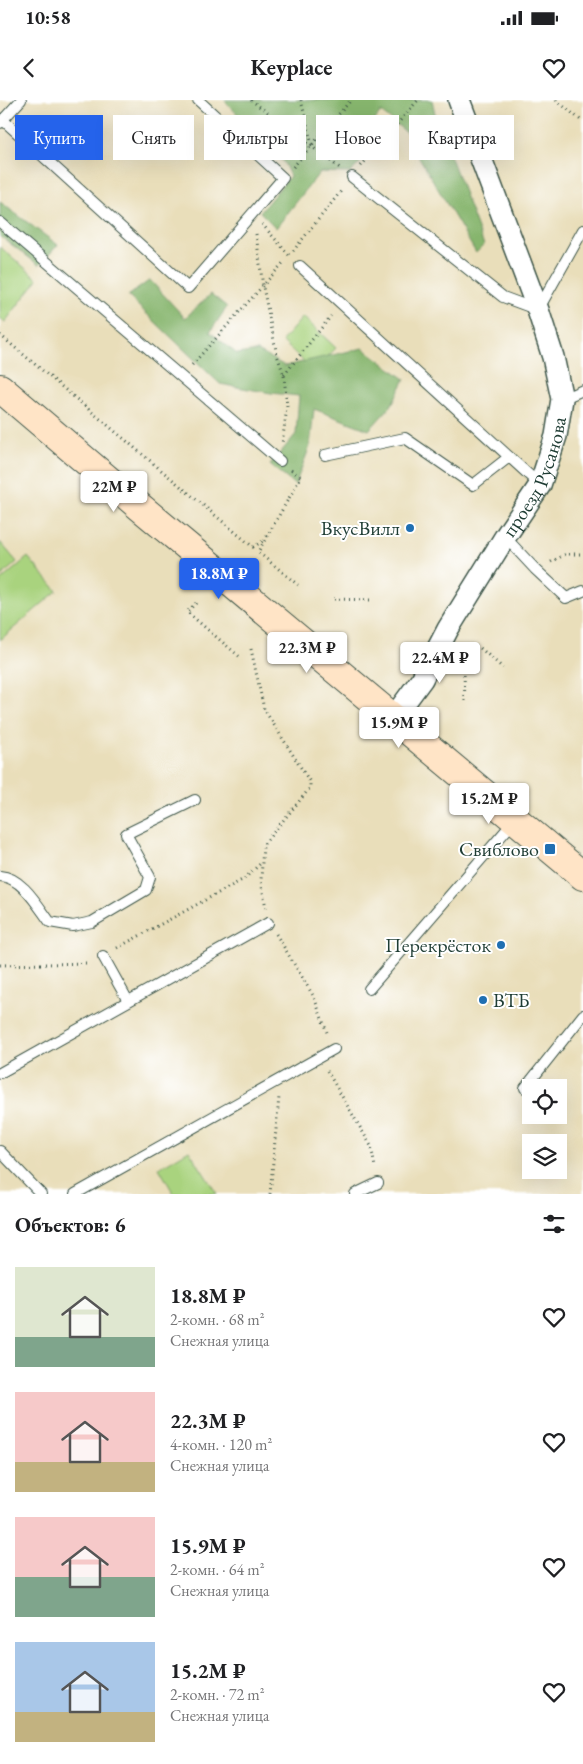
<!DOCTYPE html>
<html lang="ru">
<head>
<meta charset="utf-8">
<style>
	:root { --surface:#fff; --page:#f2f2f2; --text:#202124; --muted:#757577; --accent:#2563eb }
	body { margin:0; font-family:"EB Garamond",serif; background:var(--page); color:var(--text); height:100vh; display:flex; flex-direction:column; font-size:19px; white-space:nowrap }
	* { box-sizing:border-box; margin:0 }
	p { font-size:16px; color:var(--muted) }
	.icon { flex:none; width:28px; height:28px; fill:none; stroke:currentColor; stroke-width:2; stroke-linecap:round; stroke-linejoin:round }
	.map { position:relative; height:1094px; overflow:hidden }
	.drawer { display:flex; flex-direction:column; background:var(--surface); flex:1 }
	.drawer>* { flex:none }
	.top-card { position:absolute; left:15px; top:15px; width:554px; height:45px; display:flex; gap:10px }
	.fabs { position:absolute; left:522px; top:979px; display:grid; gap:10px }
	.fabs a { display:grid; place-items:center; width:45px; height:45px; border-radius:0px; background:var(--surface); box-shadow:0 5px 20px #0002; font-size:25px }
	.price { position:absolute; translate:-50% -42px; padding:0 11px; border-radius:5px; background:#fff; color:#222; font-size:16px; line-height:32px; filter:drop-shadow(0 1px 2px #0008) }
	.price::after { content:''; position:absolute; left:50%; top:30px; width:15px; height:11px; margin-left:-8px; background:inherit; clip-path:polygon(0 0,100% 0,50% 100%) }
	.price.on { background:var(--accent); color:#fff }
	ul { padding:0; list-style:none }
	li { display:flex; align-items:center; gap:15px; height:125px; padding:0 15px }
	li span { display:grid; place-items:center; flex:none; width:140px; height:100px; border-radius:0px; color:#555 }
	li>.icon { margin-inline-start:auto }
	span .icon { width:60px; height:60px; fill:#fffc; stroke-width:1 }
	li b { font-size:21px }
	h2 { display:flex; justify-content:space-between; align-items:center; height:60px; padding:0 15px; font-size:21px }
	.pill { padding:0 18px; border-radius:0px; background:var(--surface); box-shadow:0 5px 20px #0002; font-size:18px; line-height:45px }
	.pill.on { background:var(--accent); color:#fff }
	.status { display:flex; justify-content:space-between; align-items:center; height:35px; padding:0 25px; background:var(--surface); direction:ltr }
	.status svg { height:14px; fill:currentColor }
	header { display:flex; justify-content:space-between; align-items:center; height:65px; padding:0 15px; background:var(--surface); font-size:22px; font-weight:700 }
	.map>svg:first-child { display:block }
</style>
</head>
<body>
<div class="status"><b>10:58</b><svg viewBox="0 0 49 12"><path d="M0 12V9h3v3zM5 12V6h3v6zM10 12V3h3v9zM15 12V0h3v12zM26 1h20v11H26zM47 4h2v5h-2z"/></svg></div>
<header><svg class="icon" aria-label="back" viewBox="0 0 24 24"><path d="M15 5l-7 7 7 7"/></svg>Keyplace<svg class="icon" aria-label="heart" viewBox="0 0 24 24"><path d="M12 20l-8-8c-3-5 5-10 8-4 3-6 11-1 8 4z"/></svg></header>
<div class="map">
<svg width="583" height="1094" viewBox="0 0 583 1094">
	<rect width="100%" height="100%" fill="#fff"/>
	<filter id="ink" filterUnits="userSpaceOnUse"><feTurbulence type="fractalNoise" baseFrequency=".02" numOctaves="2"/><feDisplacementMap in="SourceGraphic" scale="10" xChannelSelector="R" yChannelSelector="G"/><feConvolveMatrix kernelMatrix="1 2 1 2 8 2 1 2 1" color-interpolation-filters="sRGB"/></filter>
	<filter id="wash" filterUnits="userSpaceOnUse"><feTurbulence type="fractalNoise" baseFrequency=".0096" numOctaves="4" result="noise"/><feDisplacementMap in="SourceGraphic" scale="20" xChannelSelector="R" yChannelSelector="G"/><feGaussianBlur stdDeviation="1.12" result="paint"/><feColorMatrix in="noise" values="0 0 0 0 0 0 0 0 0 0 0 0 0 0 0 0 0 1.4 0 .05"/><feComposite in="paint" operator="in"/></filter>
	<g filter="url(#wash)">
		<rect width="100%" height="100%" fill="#e9deba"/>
		<!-- green -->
		<g fill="#a9d37e" stroke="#648859">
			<path d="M 0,147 L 38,179 L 5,222 L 0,218 Z"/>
			<path d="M 303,217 L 336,248 L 314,271 L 282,241 Z"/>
			<path d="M 0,442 L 17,462 L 0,477 Z"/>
			<path d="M 28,457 L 57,491 L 0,540 L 0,481 Z"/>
			<path d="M 189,1050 L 217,1094 L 174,1094 L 159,1068 Z"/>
		</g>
		<!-- forest -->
		<g fill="#86b56d" stroke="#527950">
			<path d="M 224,0 L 432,0 L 436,18 L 484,145 L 476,153 L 419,57 L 411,36 L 381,12 L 358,43 L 369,54 L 350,73 L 320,72 L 276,128 L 260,112 L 290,76 L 284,63 Z"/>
			<path d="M 0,102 L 58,145 L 39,165 L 0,136 Z"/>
			<path d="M 150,180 L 185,218 L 211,194 L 227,207 L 210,232 L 237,254 L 258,251 L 285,266 L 363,248 L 405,279 L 391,306 L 369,330 L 314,309 L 310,346 L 295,385 L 270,365 L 296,334 L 299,296 L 271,293 L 220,284 L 128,196 Z"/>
		</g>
	</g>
	<g filter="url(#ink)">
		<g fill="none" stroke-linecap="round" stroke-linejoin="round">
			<defs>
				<g id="service">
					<path d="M 3,20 L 188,188 L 283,78 L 198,0"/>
					<path d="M 0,23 L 21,0"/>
					<path d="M 352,77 L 503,197 L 538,210 L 583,130"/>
					<path d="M 0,122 L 280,361"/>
					<path d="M 300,166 L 540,385"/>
					<path d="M 562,299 L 583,290"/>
					<path d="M 325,355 L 405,338 L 473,385 L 509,357"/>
					<path d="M 505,437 L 535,469 L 566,498 L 583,491"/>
					<path d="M 0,776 C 22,777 38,806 50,822 L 73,826 L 92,822 L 146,790 L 150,777 L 126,734 L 195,700"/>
					<path d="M 103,856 L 128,901"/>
					<path d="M 369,889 L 515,720"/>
					<path d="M 0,973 L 268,823"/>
					<path d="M 525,988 L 583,915"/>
					<path d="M 0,1051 L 41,1094"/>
					<path d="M 75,1094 L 334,949"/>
					<path d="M 355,1094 L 378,1083"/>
				</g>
				<g id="minor">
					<path id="s1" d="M 394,617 L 422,579 L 448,529 L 505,437 L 540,385 L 556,336 L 562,299 L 553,257 L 538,210 L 459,0"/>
				</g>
				<path id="secondary" d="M 0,288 L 140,407 L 583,776"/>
			</defs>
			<!-- service casing -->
			<use href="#service" stroke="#3d5548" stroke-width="12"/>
			<!-- minor casing -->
			<use href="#minor" stroke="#3d5548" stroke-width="24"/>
			<!-- secondary casing -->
			<use href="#secondary" stroke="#3d5548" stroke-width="30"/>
			<!-- path -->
			<g stroke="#3d5548" stroke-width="3" stroke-dasharray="1 4" stroke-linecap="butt">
				<path d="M 251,0 L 341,69"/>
				<path d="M 301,0 L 312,45"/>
				<path d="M 556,0 L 583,22"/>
				<path d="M 361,66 L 418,0"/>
				<path d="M 293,67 L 351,0"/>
				<path d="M 262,124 L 289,155"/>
				<path d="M 256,134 L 263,187 L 277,255 L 284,275 L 287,307 L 282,344"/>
				<path d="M 293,151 L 342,90"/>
				<path d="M 0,235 L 253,447 L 265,440"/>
				<path d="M 192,265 L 284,162"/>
				<path d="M 284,275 L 331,216"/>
				<path d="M 291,370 L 301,377 L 258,452 L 298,485"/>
				<path d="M 551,462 L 566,454 L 583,454"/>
				<path d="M 334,499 L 373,500"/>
				<path d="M 196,503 L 187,512 L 240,557"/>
				<path d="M 251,549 L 264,609 L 310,682 L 310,688 L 263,745 L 261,781 L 266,808"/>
				<path d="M 465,601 L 464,573 L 472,546 L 479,547 L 503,568"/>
				<path d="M 276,834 L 314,897 L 328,935"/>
				<path d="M 117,848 L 244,779 L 261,763"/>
				<path d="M 0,865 L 89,863"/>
				<path d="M 327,971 L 371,1046 L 375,1067"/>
				<path d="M 270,1094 L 279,997"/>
			</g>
			<!-- service -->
			<use href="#service" stroke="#fff" stroke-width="10"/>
			<!-- minor -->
			<use href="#minor" stroke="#fff" stroke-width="21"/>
			<!-- secondary -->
			<use href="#secondary" stroke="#ffe4c6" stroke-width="28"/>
		</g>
	</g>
	<!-- markers -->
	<g fill="#1f6fb2" stroke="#fff" stroke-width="2">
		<circle cx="410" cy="428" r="5"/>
		<rect x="544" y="743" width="12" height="12" rx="2.5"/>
		<circle cx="501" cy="845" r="5"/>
		<circle cx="483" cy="900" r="5"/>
	</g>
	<g text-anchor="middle" stroke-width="4" stroke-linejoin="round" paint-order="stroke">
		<!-- street labels -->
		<g font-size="20" fill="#1f3d34" stroke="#fff">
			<text dy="7" stroke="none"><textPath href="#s1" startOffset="280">проезд Русанова</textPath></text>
		</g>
		<!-- poi labels -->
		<g font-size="20" fill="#1f3d34" stroke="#fff" text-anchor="end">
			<text x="400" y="435">ВкусВилл</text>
			<text x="539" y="756">Свиблово</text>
			<text x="491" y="852">Перекрёсток</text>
			<text x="493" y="907" text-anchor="start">ВТБ</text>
		</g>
	</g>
</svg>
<div class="fabs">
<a><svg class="icon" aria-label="locate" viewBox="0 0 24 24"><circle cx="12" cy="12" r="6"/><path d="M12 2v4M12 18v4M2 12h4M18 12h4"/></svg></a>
<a><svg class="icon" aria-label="layers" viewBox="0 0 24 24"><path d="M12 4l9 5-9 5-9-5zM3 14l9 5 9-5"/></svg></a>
</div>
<b class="price" style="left:114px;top:413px">22M ₽</b>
<b class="price on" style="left:219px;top:500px">18.8M ₽</b>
<b class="price" style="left:307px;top:574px">22.3M ₽</b>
<b class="price" style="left:440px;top:584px">22.4M ₽</b>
<b class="price" style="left:399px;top:649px">15.9M ₽</b>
<b class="price" style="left:489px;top:725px">15.2M ₽</b>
<div class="top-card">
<a class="pill on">Купить</a>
<a class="pill">Снять</a>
<a class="pill">Фильтры</a>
<a class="pill">Новое</a>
<a class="pill">Квартира</a>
</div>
</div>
<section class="drawer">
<h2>Объектов: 6<svg class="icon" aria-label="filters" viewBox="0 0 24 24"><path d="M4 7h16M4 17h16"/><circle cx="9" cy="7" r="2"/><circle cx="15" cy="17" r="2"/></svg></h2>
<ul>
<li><span style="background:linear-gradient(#dfe7d0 70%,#7fa58c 0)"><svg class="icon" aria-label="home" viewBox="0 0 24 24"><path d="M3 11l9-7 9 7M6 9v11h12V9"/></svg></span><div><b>18.8M ₽</b><p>2-комн. · 68 m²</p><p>Снежная улица</p></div><svg class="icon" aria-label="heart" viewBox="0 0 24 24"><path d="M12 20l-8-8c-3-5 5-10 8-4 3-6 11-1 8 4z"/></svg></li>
<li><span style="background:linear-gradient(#f6c9c9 70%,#c2b280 0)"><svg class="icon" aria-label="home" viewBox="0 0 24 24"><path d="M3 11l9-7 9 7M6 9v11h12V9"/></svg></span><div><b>22.3M ₽</b><p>4-комн. · 120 m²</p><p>Снежная улица</p></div><svg class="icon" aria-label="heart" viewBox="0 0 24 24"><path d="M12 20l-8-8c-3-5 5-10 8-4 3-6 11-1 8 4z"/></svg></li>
<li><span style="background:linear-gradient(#f6c9c9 60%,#7fa58c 0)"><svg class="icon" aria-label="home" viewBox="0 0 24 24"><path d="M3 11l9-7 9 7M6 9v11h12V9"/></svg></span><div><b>15.9M ₽</b><p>2-комн. · 64 m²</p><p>Снежная улица</p></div><svg class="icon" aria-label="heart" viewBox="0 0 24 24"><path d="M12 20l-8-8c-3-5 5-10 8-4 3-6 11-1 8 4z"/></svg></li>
<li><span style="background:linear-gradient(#a9c7e8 70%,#c2b280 0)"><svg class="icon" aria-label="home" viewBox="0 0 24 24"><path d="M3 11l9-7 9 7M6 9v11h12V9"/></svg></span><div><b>15.2M ₽</b><p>2-комн. · 72 m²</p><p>Снежная улица</p></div><svg class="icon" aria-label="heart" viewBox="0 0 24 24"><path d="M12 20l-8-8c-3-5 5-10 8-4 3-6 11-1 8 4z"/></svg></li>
</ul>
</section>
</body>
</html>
